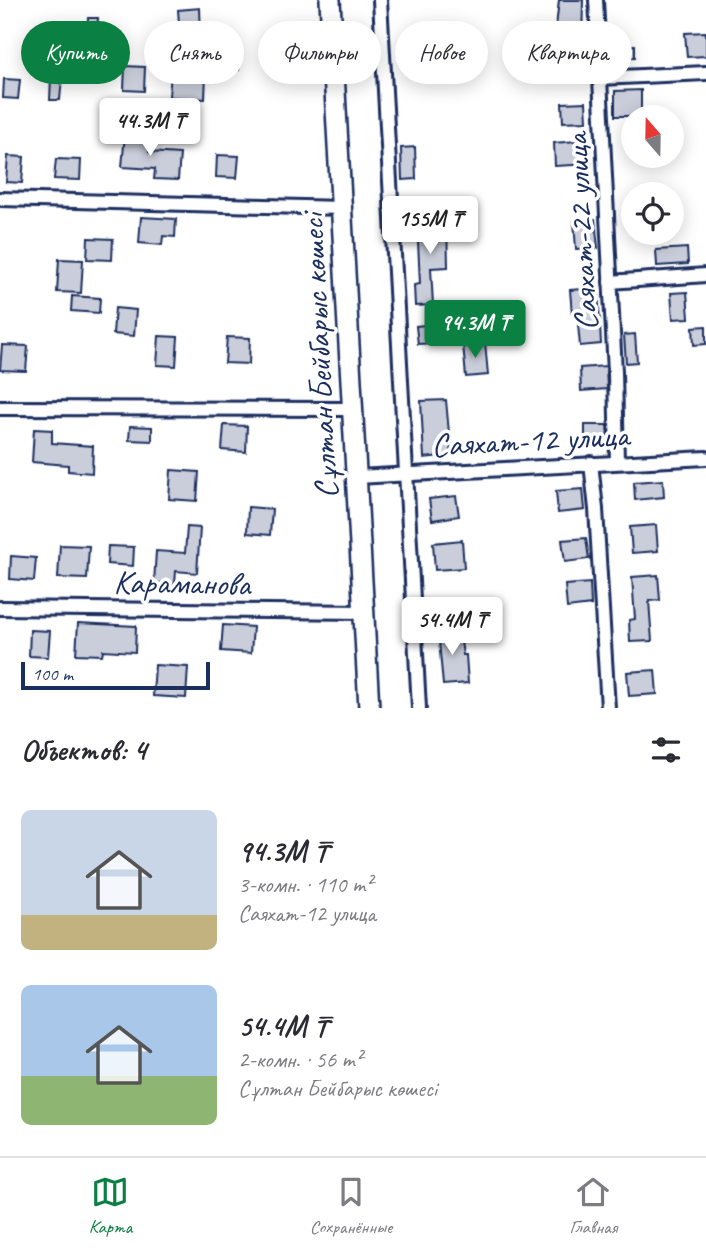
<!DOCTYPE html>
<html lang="ru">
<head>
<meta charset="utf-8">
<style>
	:root { --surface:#fff; --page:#f7f7f7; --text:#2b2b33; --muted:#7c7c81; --line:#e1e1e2; --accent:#0b8043 }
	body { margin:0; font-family:Caveat,sans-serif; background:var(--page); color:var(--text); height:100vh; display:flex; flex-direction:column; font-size:26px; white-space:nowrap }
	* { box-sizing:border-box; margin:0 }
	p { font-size:23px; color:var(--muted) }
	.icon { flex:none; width:38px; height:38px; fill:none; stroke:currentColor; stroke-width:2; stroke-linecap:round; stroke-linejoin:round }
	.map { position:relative; height:708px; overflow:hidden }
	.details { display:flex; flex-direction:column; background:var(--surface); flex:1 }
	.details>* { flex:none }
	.banner { position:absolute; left:21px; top:21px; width:665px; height:63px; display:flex; gap:14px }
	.needle { width:46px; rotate:340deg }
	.buttons { position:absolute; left:621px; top:105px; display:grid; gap:14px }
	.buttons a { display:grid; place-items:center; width:63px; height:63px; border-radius:50%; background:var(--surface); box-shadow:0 4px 18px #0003; font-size:35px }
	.scale { position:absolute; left:21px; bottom:18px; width:189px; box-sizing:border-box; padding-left:7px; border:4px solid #1b2f5e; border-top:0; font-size:19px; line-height:24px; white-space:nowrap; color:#1b2f5e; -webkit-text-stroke:5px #fff; paint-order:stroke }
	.price { position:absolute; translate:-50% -60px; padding:0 16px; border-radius:7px; background:#fff; color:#222; font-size:23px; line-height:46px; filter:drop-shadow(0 2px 4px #0008) }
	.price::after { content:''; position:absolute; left:50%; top:42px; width:21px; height:16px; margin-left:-10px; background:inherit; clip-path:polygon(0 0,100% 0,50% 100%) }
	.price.active { background:var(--accent); color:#fff }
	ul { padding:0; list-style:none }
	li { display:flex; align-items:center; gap:21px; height:175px; padding:0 21px }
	li span { display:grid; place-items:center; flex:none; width:196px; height:140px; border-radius:10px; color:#555 }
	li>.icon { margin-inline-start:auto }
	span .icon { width:84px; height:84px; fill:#fffc; stroke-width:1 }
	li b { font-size:30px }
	h2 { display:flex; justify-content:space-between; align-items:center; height:84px; padding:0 21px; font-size:30px }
	.chip { padding:0 24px; border-radius:32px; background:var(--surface); box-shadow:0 4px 18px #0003; font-size:24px; line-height:63px }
	.chip.active { background:var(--accent); color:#fff }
	.tab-bar { display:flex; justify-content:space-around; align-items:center; height:98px; border-top:2px solid var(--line); background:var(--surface); font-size:19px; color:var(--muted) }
	.tab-bar a { display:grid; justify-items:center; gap:4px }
	.tab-bar .active { color:var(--accent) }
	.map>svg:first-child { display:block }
</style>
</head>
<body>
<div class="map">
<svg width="706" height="708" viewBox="0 0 706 708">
	<rect width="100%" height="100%" fill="#fff"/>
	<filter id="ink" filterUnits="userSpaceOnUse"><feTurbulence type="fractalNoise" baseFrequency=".0143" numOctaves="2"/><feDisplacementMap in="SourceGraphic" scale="14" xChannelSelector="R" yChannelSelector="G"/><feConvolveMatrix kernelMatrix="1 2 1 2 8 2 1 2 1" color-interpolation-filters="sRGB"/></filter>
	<g filter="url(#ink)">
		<!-- building -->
		<g fill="#caceda" stroke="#1b2f5e" stroke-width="2">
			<path d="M 559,0 L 583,0 L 582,45 L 554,45 Z"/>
			<path d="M 200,8 L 201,35 L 180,37 L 178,10 Z"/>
			<path d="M 88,18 L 98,18 L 96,43 L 87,43 Z"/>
			<path d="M 706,32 L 706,56 L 687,57 L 685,33 Z"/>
			<path d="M 217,45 L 240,46 L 239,70 L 216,69 Z"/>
			<path d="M 635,45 L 635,57 L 609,58 L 609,46 Z"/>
			<path d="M 442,65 L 465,65 L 465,78 L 442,79 Z"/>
			<path d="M 125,66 L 145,67 L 144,91 L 124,90 Z"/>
			<path d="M 171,72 L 206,74 L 205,99 L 169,97 Z"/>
			<path d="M 51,77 L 62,78 L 60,100 L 50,100 Z"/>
			<path d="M 4,79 L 20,80 L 18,99 L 3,98 Z"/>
			<path d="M 641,90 L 641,116 L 615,116 L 615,91 Z"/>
			<path d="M 586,102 L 587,121 L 563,122 L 562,103 Z"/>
			<path d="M 125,134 L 150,135 L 149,152 L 180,154 L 178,180 L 154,179 L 155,169 L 122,167 Z"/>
			<path d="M 589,140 L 591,164 L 555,166 L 554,143 Z"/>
			<path d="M 415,147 L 416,179 L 402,180 L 401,148 Z"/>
			<path d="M 217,155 L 239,156 L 237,178 L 216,177 Z"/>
			<path d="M 8,156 L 24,157 L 22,183 L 6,182 Z"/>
			<path d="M 56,159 L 81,160 L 80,180 L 54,179 Z"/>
			<path d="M 141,217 L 176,219 L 175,237 L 163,236 L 162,245 L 139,243 Z"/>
			<path d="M 447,219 L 448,267 L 431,268 L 433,305 L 415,306 L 414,285 L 420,284 L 417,220 Z"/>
			<path d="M 595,219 L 598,248 L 576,249 L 574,221 Z"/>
			<path d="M 88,238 L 113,239 L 112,260 L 87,259 Z"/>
			<path d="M 687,248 L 688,264 L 657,266 L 656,250 Z"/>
			<path d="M 59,259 L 83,260 L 81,293 L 57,292 Z"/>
			<path d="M 598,288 L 601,344 L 580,346 L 577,314 L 572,314 L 570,290 Z"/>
			<path d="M 687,292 L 689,318 L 673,319 L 671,293 Z"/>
			<path d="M 72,296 L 100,298 L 99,313 L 71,311 Z"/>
			<path d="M 115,308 L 136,310 L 134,336 L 113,334 Z"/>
			<path d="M 435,324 L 436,343 L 418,344 L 416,326 Z"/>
			<path d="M 706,326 L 706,344 L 694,345 L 693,327 Z"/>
			<path d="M 635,334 L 637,362 L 626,363 L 624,335 Z"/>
			<path d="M 159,336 L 178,337 L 176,366 L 157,365 Z"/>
			<path d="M 227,337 L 250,338 L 249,364 L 225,363 Z"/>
			<path d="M 485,342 L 488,375 L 466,377 L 463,344 Z"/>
			<path d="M 2,345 L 28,346 L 26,371 L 0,370 Z"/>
			<path d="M 606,366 L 607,389 L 581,391 L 580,368 Z"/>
			<path d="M 446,400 L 451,455 L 424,458 L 421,401 Z"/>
			<path d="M 224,425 L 247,426 L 246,452 L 222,450 Z"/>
			<path d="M 585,425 L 607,425 L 608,438 L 585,439 Z"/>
			<path d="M 130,426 L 152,427 L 152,441 L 129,440 Z"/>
			<path d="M 34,429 L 52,430 L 52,443 L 93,446 L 92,473 L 68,471 L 68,465 L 32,462 Z"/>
			<path d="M 171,470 L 199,472 L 197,501 L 169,499 Z"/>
			<path d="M 663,480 L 664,497 L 635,500 L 634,482 Z"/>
			<path d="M 583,489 L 585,510 L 558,513 L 556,491 Z"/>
			<path d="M 456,496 L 459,516 L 432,520 L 429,499 Z"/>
			<path d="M 248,507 L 272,509 L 270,535 L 247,533 Z"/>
			<path d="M 656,525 L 658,551 L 632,553 L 630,527 Z"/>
			<path d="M 187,527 L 200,528 L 197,573 L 176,571 L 175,584 L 154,583 L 156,551 L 185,553 Z"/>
			<path d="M 586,538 L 589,559 L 565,562 L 562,540 Z"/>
			<path d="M 462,540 L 464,568 L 435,570 L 433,543 Z"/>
			<path d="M 60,545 L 89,546 L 87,579 L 58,578 Z"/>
			<path d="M 108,546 L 134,547 L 133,566 L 107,564 Z"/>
			<path d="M 11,556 L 36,558 L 34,581 L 10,579 Z"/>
			<path d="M 658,575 L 660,600 L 649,601 L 652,641 L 630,642 L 629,620 L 635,619 L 632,577 Z"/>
			<path d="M 590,583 L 591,605 L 567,608 L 565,585 Z"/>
			<path d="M 78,623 L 136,626 L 135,652 L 103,650 L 102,655 L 76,654 Z"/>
			<path d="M 223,625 L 253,627 L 251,653 L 221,651 Z"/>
			<path d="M 459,627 L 463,655 L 466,655 L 468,683 L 443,685 L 438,630 Z"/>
			<path d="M 30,630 L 50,631 L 48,657 L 29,656 Z"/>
			<path d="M 155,665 L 188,667 L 186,698 L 153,696 Z"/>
			<path d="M 655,670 L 657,694 L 629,696 L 627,672 Z"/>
		</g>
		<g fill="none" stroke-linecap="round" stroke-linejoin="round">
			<defs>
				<g id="minor">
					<path d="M 380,0 L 419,708"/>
					<path d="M 596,0 L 615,372 L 617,462"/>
					<path d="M 600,78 L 706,73"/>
					<path d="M 0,199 L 342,208"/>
					<path d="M 610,282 L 706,275"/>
					<path d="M 0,408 L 353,409"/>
					<path d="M 591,463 L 596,509 L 608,708"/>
					<path d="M 357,477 L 706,458"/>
					<path d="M 0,608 L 364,612"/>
				</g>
				<path id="primary" d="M 330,0 L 369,708"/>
			</defs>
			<!-- minor casing -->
			<use href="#minor" stroke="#1b2f5e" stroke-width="18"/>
			<!-- primary casing -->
			<use href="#primary" stroke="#1b2f5e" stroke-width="24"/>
			<!-- minor -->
			<use href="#minor" stroke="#fff" stroke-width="12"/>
			<!-- primary -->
			<use href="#primary" stroke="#fff" stroke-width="19"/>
		</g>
	</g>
	<g text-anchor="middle" stroke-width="7" stroke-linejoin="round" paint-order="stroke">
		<!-- street labels -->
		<g font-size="33" fill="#1b2f5e" stroke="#fff">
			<text transform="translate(580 232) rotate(-93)" y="12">Саяхат-22 улица</text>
			<text transform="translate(318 356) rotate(-93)" y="12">Сұлтан Бейбарыс көшесі</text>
			<text transform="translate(530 439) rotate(-3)" y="12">Саяхат-12 улица</text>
			<text transform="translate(182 582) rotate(1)" y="12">Караманова</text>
		</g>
	</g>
</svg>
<div class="buttons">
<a><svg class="needle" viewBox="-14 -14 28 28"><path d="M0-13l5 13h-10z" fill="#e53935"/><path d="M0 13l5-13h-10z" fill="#7c7c81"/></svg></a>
<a><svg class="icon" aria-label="locate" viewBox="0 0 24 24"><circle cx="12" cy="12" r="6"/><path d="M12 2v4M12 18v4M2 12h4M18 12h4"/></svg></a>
</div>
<div class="scale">100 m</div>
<b class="price" style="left:150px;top:158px">44.3M ₸</b>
<b class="price" style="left:430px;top:256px">155M ₸</b>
<b class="price active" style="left:475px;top:360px">94.3M ₸</b>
<b class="price" style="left:452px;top:657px">54.4M ₸</b>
<div class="banner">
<a class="chip active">Купить</a>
<a class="chip">Снять</a>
<a class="chip">Фильтры</a>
<a class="chip">Новое</a>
<a class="chip">Квартира</a>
</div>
</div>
<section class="details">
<h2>Объектов: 4<svg class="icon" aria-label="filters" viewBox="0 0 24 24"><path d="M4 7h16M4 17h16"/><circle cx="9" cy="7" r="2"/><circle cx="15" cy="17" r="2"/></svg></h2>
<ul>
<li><span style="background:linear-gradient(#c9d6e8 75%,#c2b280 0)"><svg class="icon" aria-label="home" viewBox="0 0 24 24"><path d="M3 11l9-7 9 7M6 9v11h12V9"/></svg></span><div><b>94.3M ₸</b><p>3-комн. · 110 m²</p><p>Саяхат-12 улица</p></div></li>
<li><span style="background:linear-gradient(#a9c7e8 65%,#8fb573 0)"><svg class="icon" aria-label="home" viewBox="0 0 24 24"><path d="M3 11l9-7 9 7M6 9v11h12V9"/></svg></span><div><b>54.4M ₸</b><p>2-комн. · 56 m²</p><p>Сұлтан Бейбарыс көшесі</p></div></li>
</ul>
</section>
<nav class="tab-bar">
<a class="active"><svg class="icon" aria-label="map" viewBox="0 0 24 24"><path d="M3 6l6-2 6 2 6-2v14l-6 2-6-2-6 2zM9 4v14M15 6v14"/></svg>Карта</a>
<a><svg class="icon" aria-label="saved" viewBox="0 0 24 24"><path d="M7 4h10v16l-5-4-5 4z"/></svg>Сохранённые</a>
<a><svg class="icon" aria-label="home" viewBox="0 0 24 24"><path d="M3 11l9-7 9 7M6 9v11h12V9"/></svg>Главная</a>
</nav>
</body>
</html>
